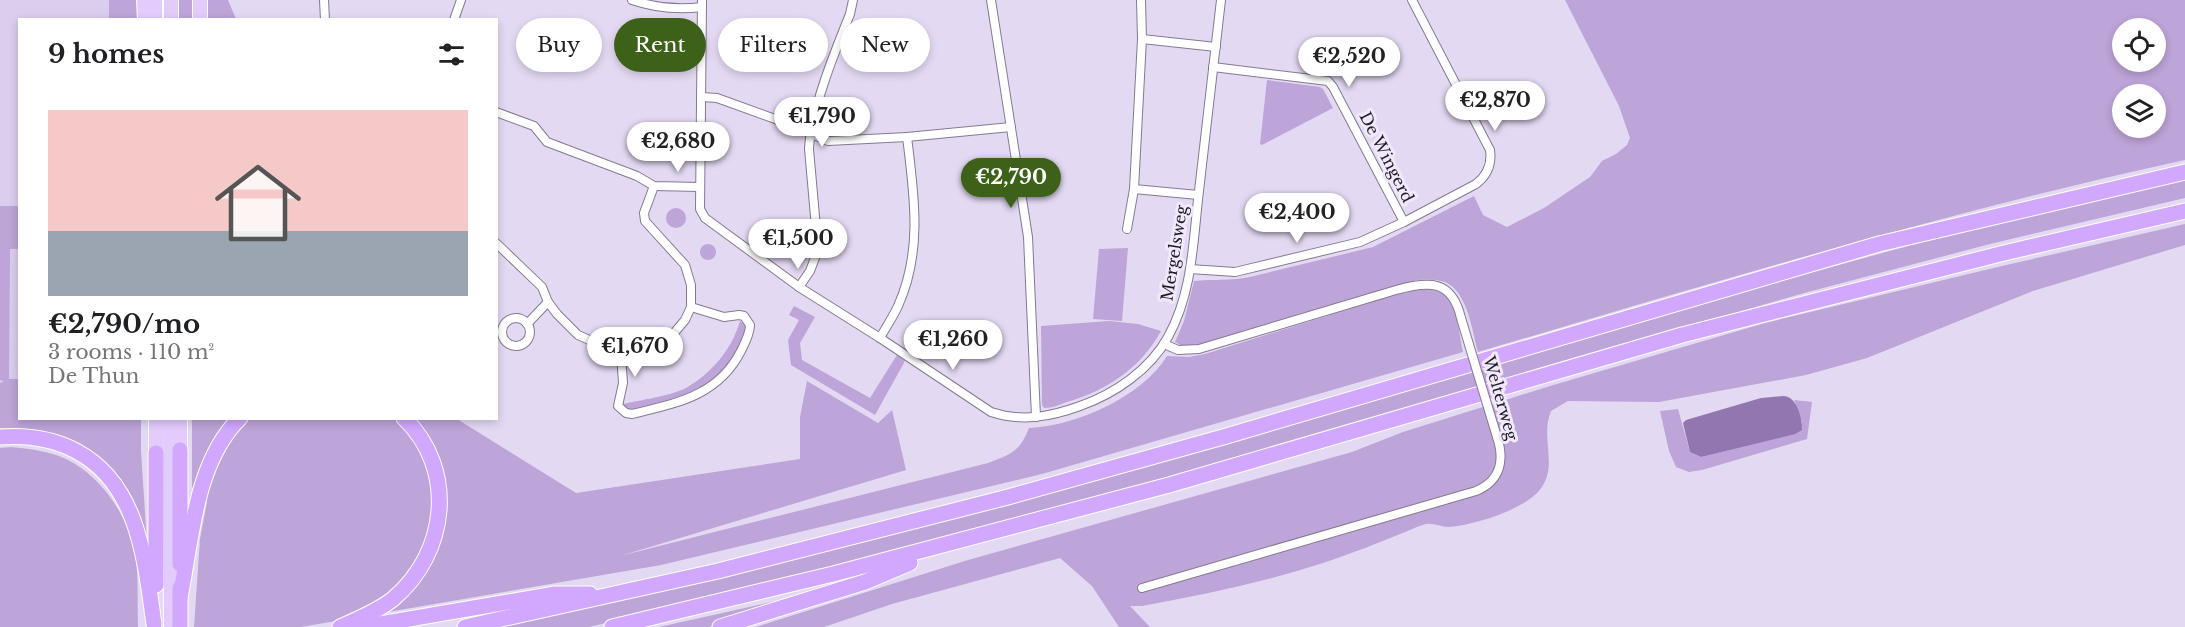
<!DOCTYPE html>
<html lang="en">
<head>
<meta charset="utf-8">
<style>
	:root { --surface:#fff; --page:#f2f2f2; --text:#202124; --muted:#757577; --accent:#3e6119 }
	body { margin:0; font-family:"Libre Baskerville",serif; background:var(--page); color:var(--text); height:100vh; display:flex; flex-direction:column; font-size:22px; white-space:nowrap }
	* { box-sizing:border-box; margin:0 }
	p { font-size:20px; color:var(--muted) }
	.icon { flex:none; width:33px; height:33px; fill:none; stroke:currentColor; stroke-width:2; stroke-linecap:round; stroke-linejoin:round }
	.map { position:relative; flex:1; overflow:hidden }
	.drawer { position:absolute; left:18px; top:18px; width:480px; height:402px; display:flex; flex-direction:column; background:var(--surface); border-radius:0px; box-shadow:0 3px 9px #0003 }
	.drawer>* { flex:none }
	.hud { position:absolute; left:516px; top:18px; width:570px; height:54px; display:flex; gap:12px }
	.tools { position:absolute; left:2112px; top:18px; display:grid; gap:12px }
	.tools a { display:grid; place-items:center; width:54px; height:54px; border-radius:50%; background:var(--surface); box-shadow:0 3px 9px #0003; font-size:30px }
	.price { position:absolute; translate:-50% -51px; padding:0 14px; border-radius:21px; background:#fff; color:#222; font-size:20px; line-height:39px; filter:drop-shadow(0 2px 3px #0008) }
	.price::after { content:''; position:absolute; left:50%; top:36px; width:18px; height:14px; margin-left:-9px; background:inherit; clip-path:polygon(0 0,100% 0,50% 100%) }
	.price.active { background:var(--accent); color:#fff }
	ul { padding:0; list-style:none }
	li { display:grid; align-content:center; gap:12px; height:318px; padding:0 30px }
	li span { display:grid; place-items:center; height:186px; border-radius:0px; color:#555 }
	li>.icon { margin-inline-start:auto }
	span .icon { width:108px; height:108px; fill:#fffc; stroke-width:1 }
	li b { font-size:26px }
	h2 { display:flex; justify-content:space-between; align-items:center; height:72px; padding:0 30px; font-size:26px }
	.tag { padding:0 21px; border-radius:27px; background:var(--surface); box-shadow:0 3px 9px #0003; font-size:21px; line-height:54px }
	.tag.active { background:var(--accent); color:#fff }
	.map>svg:first-child { display:block }
</style>
</head>
<body>
<div class="map">
<svg width="2185" height="627" viewBox="0 0 2185 627">
	<rect width="100%" height="100%" fill="#e4d9f3"/>
	<!-- built -->
	<path fill="#dbcded" d="M 0,0 L 109,0 L 109,19 L 20,20 L 19,379 L 0,383 Z"/>
	<!-- green -->
	<g fill="#bda4d9" fill-rule="evenodd">
		<path d="M 109,0 L 140,0 L 141,19 L 109,19 Z"/>
		<path d="M 177,0 L 195,0 L 194,19 L 177,19 Z"/>
		<path d="M 207,0 L 228,0 L 236,19 L 206,20 Z"/>
		<path d="M 1565,0 L 2185,0 L 2185,160 C 1946,212 1712,283 1478,352 C 1472,331 1468,292 1445,282 C 1436,279 1426,279 1417,280 L 1205,346 L 1182,346 L 1175,342 L 1184,321 L 1194,281 C 1213,279 1231,281 1250,277 L 1373,247 L 1474,196 L 1483,215 L 1507,227 L 1544,208 L 1590,177 L 1602,161 L 1616,154 L 1627,145 L 1630,138 L 1619,106 ZM 2122,28 L 2156,28 L 2156,62 L 2122,62 ZM 2122,94 L 2156,94 L 2156,128 L 2122,128 Z"/>
		<path d="M 1267,80 L 1320,87 L 1323,89 L 1333,108 L 1262,145 L 1260,144 Z"/>
		<path d="M 2185,180 L 2185,198 L 1990,244 L 1808,292 L 1636,341 L 1275,450 L 736,592 L 589,627 L 497,627 L 603,604 L 1948,235 Z"/>
		<path d="M 0,206 L 19,206 L 19,249 L 10,249 L 9,379 L 19,379 L 20,418 L 141,419 L 141,451 L 147,543 L 120,485 L 45,433 L 25,429 L 0,428 L 0,383 L 4,381 L 0,380 Z"/>
		<circle cx="676" cy="218" r="10"/>
		<path d="M 2185,224 L 2185,245 L 2033,291 L 1867,358 L 1806,375 L 1659,402 L 1568,401 L 1551,411 C 1539,440 1561,468 1537,493 C 1519,511 1474,525 1449,527 C 1441,527 1433,523 1426,524 C 1417,526 1409,531 1400,534 C 1378,543 1355,552 1332,560 C 1270,581 1206,594 1142,606 L 1130,606 L 1150,627 L 1119,627 L 1092,586 L 1060,558 L 892,604 L 824,627 L 756,627 L 968,560 L 1352,452 L 1403,432 L 1550,386 L 1765,323 L 2002,266 Z"/>
		<circle cx="708" cy="252" r="8"/>
		<path d="M 1128,248 L 1122,321 L 1093,319 L 1099,249 Z"/>
		<path d="M 1424,289 C 1430,290 1437,290 1443,294 C 1458,305 1459,335 1463,352 L 1042,474 L 661,565 L 301,627 L 194,627 L 200,539 L 207,502 L 192,487 L 192,419 L 457,419 L 576,493 L 800,459 L 800,417 L 807,381 L 878,423 L 892,410 L 906,470 L 620,556 L 988,463 C 1011,454 1019,453 1029,428 C 1075,426 1142,397 1167,356 L 1189,357 L 1205,354 L 1407,291 Z"/>
		<path d="M 794,306 L 815,317 L 800,343 L 802,360 L 870,398 L 897,355 L 905,361 L 875,415 L 791,365 L 788,340 L 799,320 L 789,315 Z"/>
		<path d="M 740,321 L 745,325 C 747,335 741,343 736,351 C 713,394 672,398 629,410 L 623,404 C 640,400 671,396 686,388 C 712,373 732,349 740,321 Z"/>
		<path d="M 1109,321 L 1138,324 L 1161,331 C 1141,368 1106,391 1067,402 C 1059,405 1052,408 1044,408 L 1042,405 L 1041,326 Z"/>
		<path d="M 1794,400 L 1812,402 L 1807,439 L 1702,470 L 1689,472 L 1676,467 L 1669,451 L 1660,411 L 1678,409 L 1690,452 L 1701,457 L 1736,448 L 1802,423 Z"/>
		<path d="M 11,447 C 30,449 49,451 66,459 C 101,476 127,514 135,553 C 139,576 137,603 138,627 L 0,627 L 0,448 Z"/>
		<path d="M 812,593 L 709,627 L 659,627 Z"/>
	</g>
	<!-- water -->
	<path fill="#9176b0" d="M 1784,396 C 1797,397 1802,418 1802,430 L 1795,434 L 1701,457 L 1690,452 L 1683,423 L 1686,420 L 1761,398 Z"/>
	<g fill="none" stroke-linecap="round" stroke-linejoin="round">
		<defs>
			<g id="minor">
				<path d="M 324,0 L 325,20"/>
				<path d="M 632,0 C 655,8 677,10 702,7"/>
				<path d="M 702,0 L 700,209 L 705,218 L 799,287 L 880,338 L 991,412 C 1021,422 1050,417 1080,406 C 1114,394 1150,370 1168,337 C 1193,292 1193,240 1199,191 C 1206,127 1214,64 1221,0"/>
				<path d="M 991,0 L 1028,237 L 1036,417"/>
				<path d="M 454,20 L 461,0"/>
				<path d="M 1142,39 L 1216,47"/>
				<path d="M 1213,67 L 1328,81 L 1333,87 L 1404,222"/>
				<path d="M 702,97 L 717,98 L 789,124 L 828,141 L 907,137 L 1011,127"/>
				<path d="M 496,112 L 534,126 L 547,142 L 637,176 L 654,186 L 700,187"/>
				<path d="M 1134,189 L 1198,195"/>
				<path d="M 1127,229 L 1134,189 L 1142,39 L 1141,0"/>
				<path d="M 496,243 L 542,287 L 548,302 L 557,314 L 578,335 L 621,354 L 641,353 L 656,348 L 669,339 L 685,320 L 691,307 L 691,285 L 685,265 L 645,221 L 644,213 L 654,186"/>
				<path d="M 1190,269 L 1235,272 L 1360,242 L 1404,222 L 1476,184 C 1488,175 1492,164 1490,150 L 1412,0"/>
				<path d="M 799,287 L 810,271 L 818,250 L 809,149 C 811,110 835,51 850,14 L 853,0"/>
				<circle cx="516" cy="332" r="14"/>
				<path d="M 527,324 L 548,302"/>
				<path d="M 880,338 C 886,327 893,317 898,306 C 923,251 914,194 907,137"/>
				<path d="M 1164,344 L 1178,350 L 1199,349 L 1396,290 C 1428,281 1452,279 1461,318"/>
				<path d="M 621,354 L 623,383 L 618,406 L 626,413 L 632,414 C 677,403 718,396 741,351 C 745,343 750,334 750,325 L 744,316 L 739,315 L 724,317 L 691,307"/>
				<path d="M 1142,588 L 1476,491 C 1500,481 1505,461 1497,437"/>
			</g>
			<g id="primary">
				<path d="M 144,0 L 145,20"/>
				<path d="M 155,0 L 155,20"/>
				<path d="M 171,20 L 171,0"/>
				<path d="M 200,20 L 200,0"/>
				<path d="M 170,418 L 171,627"/>
				<path d="M 180,450 L 180,418"/>
				<path d="M 156,453 L 156,418"/>
			</g>
			<g id="motorway">
				<path d="M 0,437 C 27,435 52,438 76,451 C 139,484 145,561 154,624"/>
				<path d="M 180,450 L 180,564"/>
				<path d="M 156,585 L 156,453"/>
				<path d="M 180,597 C 192,538 195,462 240,418"/>
				<path d="M 180,627 L 180,588"/>
				<path d="M 340,627 C 358,619 378,611 393,599 C 448,553 457,469 404,418"/>
				<path d="M 363,627 L 555,594 L 590,594"/>
				<path d="M 465,627 L 718,571 L 1008,497 L 1223,437 L 1879,244 L 2185,172"/>
				<path d="M 612,627 L 833,574 L 1169,485 L 1682,335 L 2004,253 L 2185,211"/>
				<path d="M 720,627 L 865,582 L 910,563"/>
			</g>
		</defs>
		<!-- minor casing -->
		<use href="#minor" stroke="#847a90" stroke-width="10"/>
		<!-- primary casing -->
		<use href="#primary" stroke="#fff" stroke-width="16"/>
		<!-- motorway casing -->
		<use href="#motorway" stroke="#fff" stroke-width="17"/>
		<!-- minor -->
		<use href="#minor" stroke="#fff" stroke-width="8"/>
		<!-- primary -->
		<use href="#primary" stroke="#e3cbfe" stroke-width="14"/>
		<!-- motorway -->
		<use href="#motorway" stroke="#d1a8fd" stroke-width="15"/>
		<defs>
			<path id="minor-bridge" d="M 1461,318 L 1497,437"/>
		</defs>
		<!-- minor-bridge casing -->
		<use href="#minor-bridge" stroke="#847a90" stroke-width="10" stroke-linecap="butt"/>
		<!-- minor-bridge -->
		<use href="#minor-bridge" stroke="#fff" stroke-width="8"/>
	</g>
	<g text-anchor="middle" stroke-width="6" stroke-linejoin="round" paint-order="stroke">
		<!-- street labels -->
		<g font-size="16" fill="#201c25" stroke="#f1e8fc">
			<text transform="translate(1387 157) rotate(63)" y="6">De Wingerd</text>
			<text transform="translate(1174 253) rotate(-81)" y="6">Mergelsweg</text>
			<text transform="translate(1501 398) rotate(74)" y="6">Welterweg</text>
		</g>
	</g>
</svg>
<div class="tools">
<a><svg class="icon" aria-label="locate" viewBox="0 0 24 24"><circle cx="12" cy="12" r="6"/><path d="M12 2v4M12 18v4M2 12h4M18 12h4"/></svg></a>
<a><svg class="icon" aria-label="layers" viewBox="0 0 24 24"><path d="M12 4l9 5-9 5-9-5zM3 14l9 5 9-5"/></svg></a>
</div>
<b class="price" style="left:1349px;top:88px">€2,520</b>
<b class="price" style="left:1495px;top:132px">€2,870</b>
<b class="price" style="left:822px;top:148px">€1,790</b>
<b class="price" style="left:678px;top:173px">€2,680</b>
<b class="price active" style="left:1011px;top:209px">€2,790</b>
<b class="price" style="left:1297px;top:244px">€2,400</b>
<b class="price" style="left:798px;top:270px">€1,500</b>
<b class="price" style="left:953px;top:371px">€1,260</b>
<b class="price" style="left:635px;top:378px">€1,670</b>
<div class="hud">
<a class="tag">Buy</a>
<a class="tag active">Rent</a>
<a class="tag">Filters</a>
<a class="tag">New</a>
</div>
<section class="drawer">
<h2>9 homes<svg class="icon" aria-label="filters" viewBox="0 0 24 24"><path d="M4 7h16M4 17h16"/><circle cx="9" cy="7" r="2"/><circle cx="15" cy="17" r="2"/></svg></h2>
<ul>
<li><span style="background:linear-gradient(#f6c9c9 65%,#9aa5b1 0)"><svg class="icon" aria-label="home" viewBox="0 0 24 24"><path d="M3 11l9-7 9 7M6 9v11h12V9"/></svg></span><div><b>€2,790/mo</b><p>3 rooms · 110 m²</p><p>De Thun</p></div></li>
</ul>
</section>
</div>
</body>
</html>
